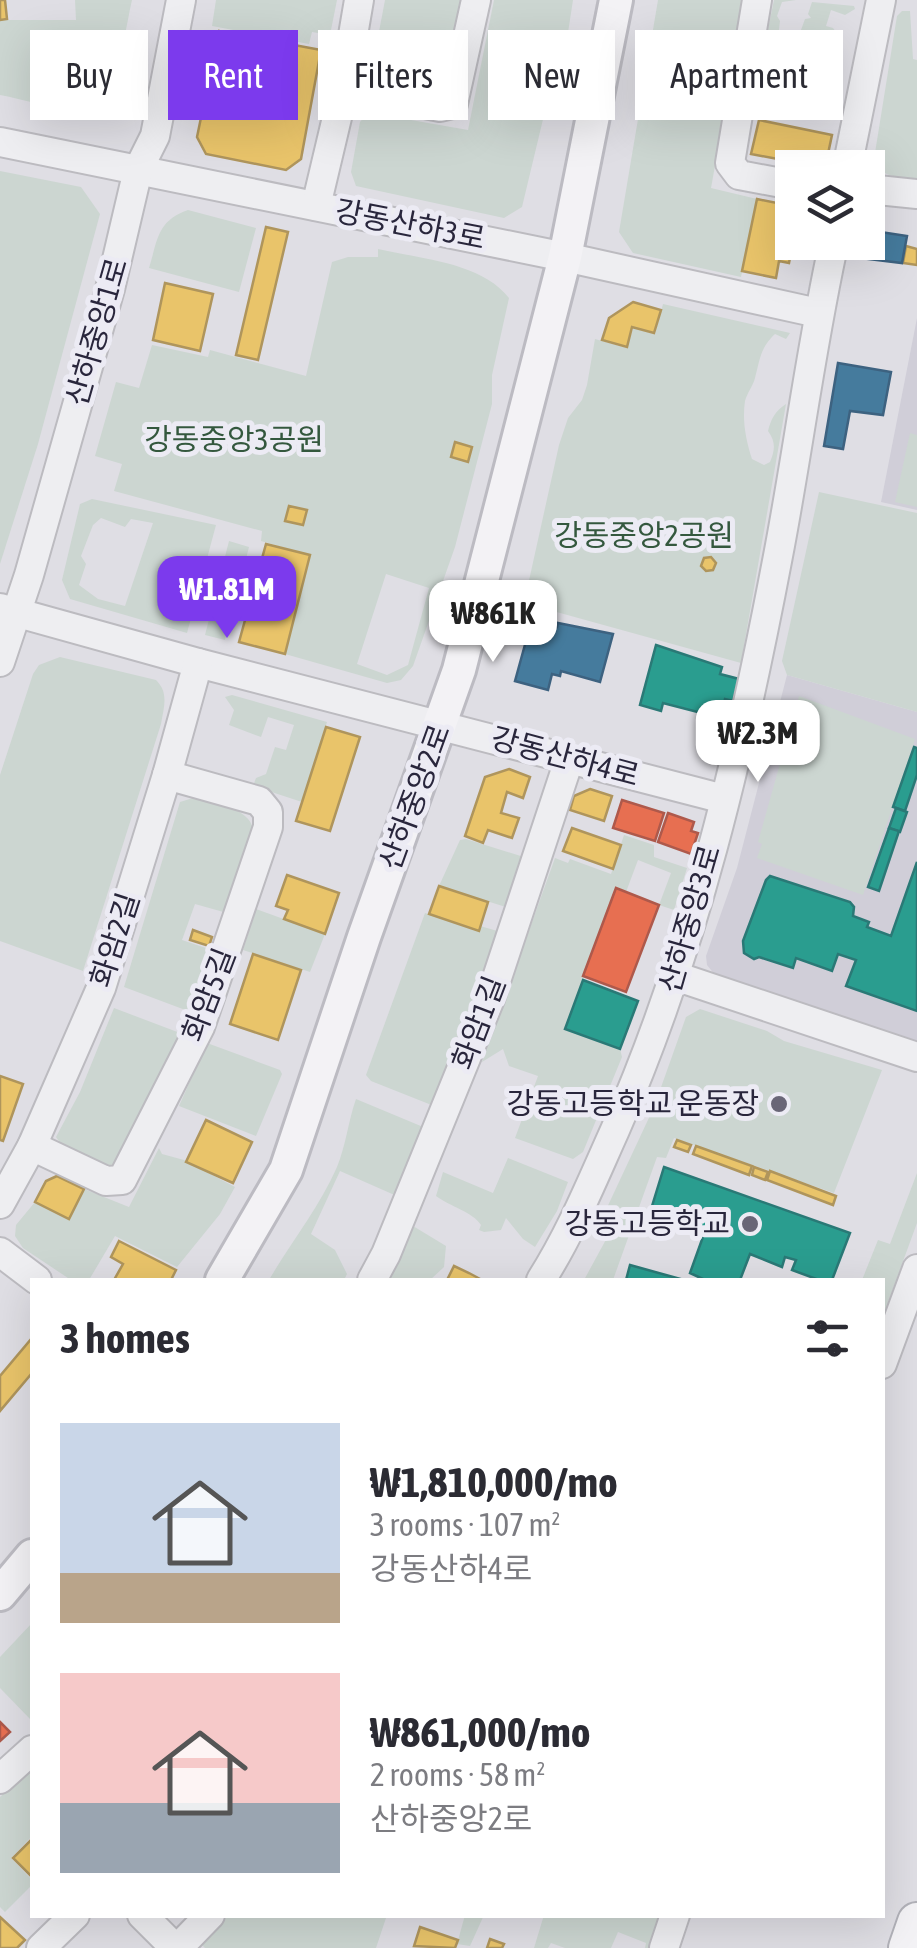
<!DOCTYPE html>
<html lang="en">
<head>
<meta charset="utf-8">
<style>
	:root { --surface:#fff; --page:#f2f2f3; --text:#2b2b33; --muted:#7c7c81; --accent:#7c3aed }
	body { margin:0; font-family:"Asap Condensed","Noto Sans KR",sans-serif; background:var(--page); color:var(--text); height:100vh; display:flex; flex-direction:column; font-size:38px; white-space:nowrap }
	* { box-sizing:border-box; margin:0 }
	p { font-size:32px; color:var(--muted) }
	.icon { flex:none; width:55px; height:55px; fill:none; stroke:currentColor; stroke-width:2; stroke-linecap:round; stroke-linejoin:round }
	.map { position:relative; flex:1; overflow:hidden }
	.sheet { position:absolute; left:30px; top:1278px; width:855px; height:640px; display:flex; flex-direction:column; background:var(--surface); border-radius:0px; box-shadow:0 10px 40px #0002 }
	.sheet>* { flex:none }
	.top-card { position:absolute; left:30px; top:30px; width:858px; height:90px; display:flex; gap:20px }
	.fabs { position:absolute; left:775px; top:150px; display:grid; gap:20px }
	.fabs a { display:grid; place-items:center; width:110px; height:110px; border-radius:0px; background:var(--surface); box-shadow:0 10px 40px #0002; font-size:50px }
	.price { position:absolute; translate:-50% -85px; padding:0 22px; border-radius:20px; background:#fff; color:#222; font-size:32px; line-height:65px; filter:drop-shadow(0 2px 5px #0008) }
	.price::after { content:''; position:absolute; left:50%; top:60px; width:30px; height:22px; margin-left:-15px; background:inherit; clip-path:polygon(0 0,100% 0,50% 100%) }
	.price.on { background:var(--accent); color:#fff }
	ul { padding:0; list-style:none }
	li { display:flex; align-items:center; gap:30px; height:250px; padding:0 30px }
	li span { display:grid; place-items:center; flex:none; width:280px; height:200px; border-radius:0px; color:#555 }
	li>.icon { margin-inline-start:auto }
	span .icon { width:120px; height:120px; fill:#fffc; stroke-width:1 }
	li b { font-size:42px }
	h2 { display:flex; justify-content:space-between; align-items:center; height:120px; padding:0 30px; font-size:42px }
	.tag { padding:0 35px; border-radius:0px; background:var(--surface); box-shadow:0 10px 40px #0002; font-size:35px; line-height:90px }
	.tag.on { background:var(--accent); color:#fff }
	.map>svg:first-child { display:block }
</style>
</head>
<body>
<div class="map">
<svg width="917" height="1948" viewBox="0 0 917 1948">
	<rect width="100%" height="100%" fill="#dfdee4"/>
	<!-- built -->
	<g fill="#d0ced8">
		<path d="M 917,318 L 917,510 L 881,502 Z"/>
		<path d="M 787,675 L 917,712 L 917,1043 L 715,975 L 707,965 L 706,956 L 737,868 Z"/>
	</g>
	<!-- green -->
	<g fill="#ccd6d1" fill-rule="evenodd">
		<path d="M 75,0 L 132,0 C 123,38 120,104 70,107 C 47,108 22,99 0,95 L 0,20 L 76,20 Z"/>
		<path d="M 216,0 L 337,0 L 330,35 L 312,32 L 309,44 L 212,26 Z"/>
		<path d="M 385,0 L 463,0 L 443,90 L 436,94 L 378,84 L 371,74 Z"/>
		<path d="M 494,0 L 573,0 L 559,91 L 545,111 L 522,207 L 504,218 L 356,186 L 351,172 L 360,122 L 365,116 L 377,114 L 468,130 Z"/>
		<path d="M 658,0 L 745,0 L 711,188 L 757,199 L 741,277 L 633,253 L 619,232 Z"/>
		<path d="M 774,0 L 796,0 L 782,2 L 777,16 L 780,21 L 776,55 L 791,59 L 795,50 L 801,49 L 806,43 L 801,30 L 805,19 L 811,18 L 808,14 L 812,2 L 854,6 L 855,9 L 845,15 L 831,10 L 826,26 L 833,28 L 842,40 L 836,48 L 831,69 L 820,77 L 811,91 L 804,86 L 791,96 L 767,94 L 758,78 Z"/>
		<path d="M 902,11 L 910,11 L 913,59 L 917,60 L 917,180 C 900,177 879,178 874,159 L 897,16 Z"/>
		<path d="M 0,171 L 81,187 L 100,214 L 38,444 L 0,564 Z"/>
		<path d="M 188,210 L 256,228 L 239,292 L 149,268 C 158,239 157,221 188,210 Z"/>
		<path d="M 378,249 C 420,259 481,262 509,298 L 492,375 L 492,404 L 455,547 L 413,666 L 401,680 L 387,683 L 285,654 L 310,555 L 261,541 L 262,531 L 114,491 L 122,464 L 95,456 L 116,382 L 139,388 L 152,345 L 208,357 L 210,350 L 306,376 L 332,262 L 348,257 L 378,257 ZM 386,574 L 429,588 L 408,665 L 387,675 L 357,664 Z"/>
		<path d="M 663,304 L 790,333 L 786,339 L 775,334 C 760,348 760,360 755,378 C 753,386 747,393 745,401 C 742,421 746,440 752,459 L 764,465 L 770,462 C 775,450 776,442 768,431 C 771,419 775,411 786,404 L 741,663 L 524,603 L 559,445 L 568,418 L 582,400 L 587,385 L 595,339 L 627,348 L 633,328 L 655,334 Z"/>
		<path d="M 910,433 L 917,435 L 917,507 L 895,502 Z"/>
		<path d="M 819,492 L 917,513 L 917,712 L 787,675 L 782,661 Z"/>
		<path d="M 92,499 L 216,525 L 187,633 L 70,599 L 62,580 L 80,504 ZM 101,518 L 125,527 L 131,519 L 153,523 L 125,606 L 98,599 L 79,585 L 86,564 L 81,556 L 93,525 Z"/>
		<path d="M 229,541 L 249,547 L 225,640 L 205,635 Z"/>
		<path d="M 60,657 L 156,680 C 169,693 164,706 161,724 L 83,971 L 0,941 L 0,775 L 33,674 L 39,665 Z"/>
		<path d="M 232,695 L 327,722 L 302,802 L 253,786 L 256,778 L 266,774 L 275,747 L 286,750 L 294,725 L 268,717 L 261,737 L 229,725 L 234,710 L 225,697 Z"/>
		<path d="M 799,696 L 915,739 L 863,895 L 757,858 L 762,844 L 758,842 Z"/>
		<path d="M 193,798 C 213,804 249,807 253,829 L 227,913 L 195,904 L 182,940 L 212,950 L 188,1011 L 124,987 L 180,802 Z"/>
		<path d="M 624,835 L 654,845 L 654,857 L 687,868 L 674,910 L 659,905 L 671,873 L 638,860 L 626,892 L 616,889 L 565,1029 L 620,1049 L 622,1057 L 583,1152 L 573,1159 L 515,1138 L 538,1076 L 509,1066 L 503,1049 L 482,1062 L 555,858 L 568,863 L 570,859 L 611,874 Z"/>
		<path d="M 466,839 L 527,858 L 509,908 L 439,886 L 460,840 Z"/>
		<path d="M 256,909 L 325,934 L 310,972 L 243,950 Z"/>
		<path d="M 425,913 L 478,931 L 480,926 L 501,932 L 434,1106 L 371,1081 L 366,1075 Z"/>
		<path d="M 114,1008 L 180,1033 L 117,1163 L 103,1168 L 61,1144 L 56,1137 L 80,1092 Z"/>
		<path d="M 700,1009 L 767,1031 L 784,1041 L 882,1070 L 834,1193 L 674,1138 L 666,1158 L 657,1157 L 613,1280 L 584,1280 L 609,1234 L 597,1229 L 654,1107 L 686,1017 Z"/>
		<path d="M 207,1043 L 280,1070 L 282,1074 L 256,1136 L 179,1106 Z"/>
		<path d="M 356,1099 L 428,1129 L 399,1197 L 340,1171 L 311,1234 L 335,1250 L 347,1274 L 344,1280 L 269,1280 C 291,1242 319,1208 337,1167 C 346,1145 348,1122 356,1099 Z"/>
		<path d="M 159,1148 L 162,1154 L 184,1160 L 235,1187 L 220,1214 L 177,1267 L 115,1236 L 89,1280 L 71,1280 L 23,1248 L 15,1236 L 16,1225 L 35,1202 L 68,1218 L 84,1189 L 129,1207 Z"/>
		<path d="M 508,1158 L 568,1182 L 557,1211 L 535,1247 L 523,1239 L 506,1218 L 501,1230 L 484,1232 L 479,1230 L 481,1225 C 473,1212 449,1206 436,1196 L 443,1172 L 493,1193 Z"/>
		<path d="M 917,1173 L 917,1223 L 883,1316 L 882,1280 L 862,1280 L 878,1240 L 890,1244 Z"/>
		<path d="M 413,1226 L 446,1246 L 444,1267 L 430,1280 L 384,1280 Z"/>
		<path d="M 32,1623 L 32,1721 L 0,1688 L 0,1657 Z"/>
		<path d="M 32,1767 L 32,1836 L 11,1858 L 32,1880 L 32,1885 L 5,1912 L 0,1907 L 0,1797 Z"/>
		<path d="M 229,1915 L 387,1915 L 376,1948 L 205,1948 L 202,1945 Z"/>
		<path d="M 465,1915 L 484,1915 L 470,1946 L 457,1944 Z"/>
		<path d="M 544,1915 L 664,1915 L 652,1948 L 645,1948 L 646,1943 L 618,1932 L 611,1948 L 565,1948 L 551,1943 L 548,1948 L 534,1948 Z"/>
	</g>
	<!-- homes -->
	<g fill="#e9c46a" stroke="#af955c" stroke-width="2.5">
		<path d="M 0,0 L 5,0 L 7,19 L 0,20 Z"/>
		<path d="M 219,31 L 321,50 L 301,159 L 286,170 L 206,154 L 197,137 Z"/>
		<path d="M 759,120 L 832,135 L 825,168 L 751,154 Z"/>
		<path d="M 757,199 L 792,206 L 790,228 L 792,228 L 793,242 L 789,263 L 779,261 L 776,278 L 742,271 Z"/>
		<path d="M 266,227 L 288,232 L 258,360 L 236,355 Z"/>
		<path d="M 906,246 L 917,249 L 917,265 L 903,263 Z"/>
		<path d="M 165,283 L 213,294 L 200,351 L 153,340 Z"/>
		<path d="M 633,302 L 661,310 L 654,333 L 632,327 L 627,347 L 602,340 L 609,318 Z"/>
		<path d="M 455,442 L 472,447 L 468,462 L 451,457 Z"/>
		<path d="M 289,506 L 307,510 L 303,525 L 285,521 Z"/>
		<path d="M 266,544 L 310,555 L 285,654 L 239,642 Z"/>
		<path d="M 711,557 L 716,563 L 713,570 L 706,571 L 701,566 L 704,558 Z"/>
		<path d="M 326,727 L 360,737 L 330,831 L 296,821 Z"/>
		<path d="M 509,769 L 530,777 L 523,798 L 507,792 L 501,813 L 519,818 L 512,838 L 488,830 L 483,843 L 465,836 L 485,777 Z"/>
		<path d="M 590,789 L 612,796 L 604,821 L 570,810 L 574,796 Z"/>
		<path d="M 572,828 L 621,845 L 613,869 L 563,851 Z"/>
		<path d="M 287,875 L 339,893 L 325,934 L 284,919 L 288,910 L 276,906 Z"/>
		<path d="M 439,886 L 488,902 L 479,931 L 429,914 Z"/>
		<path d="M 193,930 L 212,937 L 209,946 L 190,940 Z"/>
		<path d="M 253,954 L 301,970 L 278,1040 L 230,1024 Z"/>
		<path d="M 0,1076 L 23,1084 L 3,1141 L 0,1140 Z"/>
		<path d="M 206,1120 L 252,1142 L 233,1183 L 186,1162 Z"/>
		<path d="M 677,1140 L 691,1145 L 688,1152 L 674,1147 Z"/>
		<path d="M 696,1146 L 752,1166 L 749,1175 L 693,1154 Z"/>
		<path d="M 754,1167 L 768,1172 L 765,1180 L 752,1175 Z"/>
		<path d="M 770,1171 L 836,1196 L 833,1205 L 767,1180 Z"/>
		<path d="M 57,1176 L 84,1189 L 69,1219 L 35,1202 L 46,1181 Z"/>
		<path d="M 119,1241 L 176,1270 L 171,1280 L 114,1280 L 123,1264 L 111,1257 Z"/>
		<path d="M 454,1266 L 469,1273 L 482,1280 L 447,1280 Z"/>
		<path d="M 32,1338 L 32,1373 L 0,1411 L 0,1376 Z"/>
		<path d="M 32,1839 L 32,1877 L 13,1858 Z"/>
		<path d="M 0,1917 L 25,1940 L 17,1948 L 0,1948 Z"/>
		<path d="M 420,1927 L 458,1940 L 455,1948 L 414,1946 Z"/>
		<path d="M 490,1939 L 504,1944 L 502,1948 L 487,1948 Z"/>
	</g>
	<!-- shops -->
	<g fill="#e76f51" stroke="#ae594b" stroke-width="2.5">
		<path d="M 622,800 L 664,813 L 655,841 L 613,828 Z"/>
		<path d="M 668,813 L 694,822 L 691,831 L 698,833 L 691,854 L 658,842 Z"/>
		<path d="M 616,888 L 659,905 L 626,992 L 583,976 Z"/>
		<path d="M 0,1722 L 10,1732 L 0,1741 Z"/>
	</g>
	<!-- schools -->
	<g fill="#2a9d8f" stroke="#2a7976" stroke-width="2.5">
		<path d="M 656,645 L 722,667 L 720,674 L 739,679 L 733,701 L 725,699 L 723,710 L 715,707 L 713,716 L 663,703 L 661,711 L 640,705 Z"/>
		<path d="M 914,747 L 917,748 L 917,775 L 905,811 L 893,807 Z"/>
		<path d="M 896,808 L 907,812 L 900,832 L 889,828 Z"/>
		<path d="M 889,828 L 899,831 L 879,891 L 868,887 Z"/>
		<path d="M 917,862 L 917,1011 L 846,986 L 856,960 L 838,954 L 832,971 L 796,958 L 793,968 L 759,957 L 754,959 L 744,953 L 743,941 L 766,880 L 770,876 L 850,902 L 854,907 L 853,916 L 869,922 L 867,927 L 891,936 Z"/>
		<path d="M 583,980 L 638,1001 L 620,1049 L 565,1029 Z"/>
		<path d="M 664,1167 L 850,1233 L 832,1280 L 819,1280 L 792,1270 L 796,1260 L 785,1257 L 782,1267 L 750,1254 L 740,1280 L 705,1280 L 690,1273 L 704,1234 L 649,1216 Z"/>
		<path d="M 630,1265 L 684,1280 L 626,1280 Z"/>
	</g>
	<!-- public -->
	<g fill="#457b9d" stroke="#3d6280" stroke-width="2.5">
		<path d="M 874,231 L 907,236 L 902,263 L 868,259 Z"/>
		<path d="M 838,363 L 891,372 L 883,415 L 850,411 L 843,449 L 824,446 Z"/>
		<path d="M 535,615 L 552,620 L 551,626 L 557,627 L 558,623 L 613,634 L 600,682 L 561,671 L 560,676 L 552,674 L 548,690 L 515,681 L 526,641 L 537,644 L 539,639 L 530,637 Z"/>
	</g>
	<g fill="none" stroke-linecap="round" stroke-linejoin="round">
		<defs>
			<g id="minor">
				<path d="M 757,0 L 730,163 L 739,175 L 792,185"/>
				<path d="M 344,88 L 440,107 L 453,104 L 476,0"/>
				<path d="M 0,142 L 565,257 L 818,313"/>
				<path d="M 847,168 L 881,0"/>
				<path d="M 868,189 L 917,194"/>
				<path d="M 316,206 L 344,88 L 359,0"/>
				<path d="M 0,608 L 198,663 L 724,799"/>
				<path d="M 0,662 L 29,575 L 110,289 L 138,170 L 155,136 L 181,0"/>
				<path d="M 675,976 L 917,1057"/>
				<path d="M 32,1146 L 106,1181 L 122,1180 L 200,1027 L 268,827 L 268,812 L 259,801 L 167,775"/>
				<path d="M 0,1204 L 32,1146 L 101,988 L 167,775 L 198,663"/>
				<path d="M 0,1252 L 37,1280"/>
				<path d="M 372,1280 L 386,1254 L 490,999 L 569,760"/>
				<path d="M 541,1280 C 571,1233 592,1181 615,1130 C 695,948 741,751 778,556 C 798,452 811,346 834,242"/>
				<path d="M 882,1364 L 917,1269"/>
				<path d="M 0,1779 L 32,1750"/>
				<path d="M 142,1915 L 175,1948"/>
				<path d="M 41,1948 L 75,1915"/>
				<path d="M 178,1948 L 210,1915"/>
				<path d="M 664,1948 L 675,1915"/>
			</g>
			<g id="major">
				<path d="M 222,1280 L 286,1170 L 364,937 L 459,670 L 565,257 L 616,0"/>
				<path d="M 0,1594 L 32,1556"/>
			</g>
			<path id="highway" d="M 908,1948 L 917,1922"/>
		</defs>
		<!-- minor casing -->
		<use href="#minor" stroke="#bcbbc0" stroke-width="32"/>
		<!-- major casing -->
		<use href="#major" stroke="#bcbbc2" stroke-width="38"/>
		<!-- highway casing -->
		<use href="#highway" stroke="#b1b1b8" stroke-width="42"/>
		<!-- minor -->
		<use href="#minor" stroke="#eeeef1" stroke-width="28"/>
		<!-- major -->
		<use href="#major" stroke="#f3f2f5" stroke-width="32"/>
		<!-- highway -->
		<use href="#highway" stroke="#f3f2f5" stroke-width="38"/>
	</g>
	<!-- markers -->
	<g fill="#696677" stroke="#ecebf4" stroke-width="4">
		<circle cx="779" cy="1104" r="10"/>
		<circle cx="750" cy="1224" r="10"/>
	</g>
	<g text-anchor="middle" stroke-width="10" stroke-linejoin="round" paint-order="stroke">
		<!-- street labels -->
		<g font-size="30" fill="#29263c" stroke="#ecebf4">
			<text transform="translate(410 225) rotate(11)" y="10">강동산하3로</text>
			<text transform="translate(97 332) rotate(-74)" y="10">산하중앙1로</text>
			<text transform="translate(565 757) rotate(15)" y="10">강동산하4로</text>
			<text transform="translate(415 797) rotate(-70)" y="10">산하중앙2로</text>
			<text transform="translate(690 919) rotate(-74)" y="10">산하중앙3로</text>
			<text transform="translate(115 940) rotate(-72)" y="10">화암2길</text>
			<text transform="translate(209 995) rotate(-69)" y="10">화암5길</text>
			<text transform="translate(479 1023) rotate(-69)" y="10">화암1길</text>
		</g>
		<!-- park labels -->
		<g font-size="30" fill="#34583e" stroke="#ecebf4">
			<text x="234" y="450">강동중앙3공원</text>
			<text x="644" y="546">강동중앙2공원</text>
		</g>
		<!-- poi labels -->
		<g font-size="30" fill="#29263c" stroke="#ecebf4" text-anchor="end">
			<text x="759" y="1114">강동고등학교 운동장</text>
			<text x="730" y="1234">강동고등학교</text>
		</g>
	</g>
</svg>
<div class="fabs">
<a><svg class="icon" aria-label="layers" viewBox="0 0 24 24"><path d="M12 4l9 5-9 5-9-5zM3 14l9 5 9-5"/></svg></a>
</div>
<b class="price on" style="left:227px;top:641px">₩1.81M</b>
<b class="price" style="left:493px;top:665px">₩861K</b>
<b class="price" style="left:758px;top:785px">₩2.3M</b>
<div class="top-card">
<a class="tag">Buy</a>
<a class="tag on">Rent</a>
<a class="tag">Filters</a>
<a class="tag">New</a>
<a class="tag">Apartment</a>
</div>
<section class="sheet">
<h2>3 homes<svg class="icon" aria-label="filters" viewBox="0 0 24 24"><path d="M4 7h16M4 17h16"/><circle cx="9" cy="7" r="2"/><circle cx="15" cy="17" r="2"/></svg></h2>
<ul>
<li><span style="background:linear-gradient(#c9d6e8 75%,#b9a48a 0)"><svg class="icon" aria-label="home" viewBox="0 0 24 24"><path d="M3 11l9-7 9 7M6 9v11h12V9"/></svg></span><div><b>₩1,810,000/mo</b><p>3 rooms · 107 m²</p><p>강동산하4로</p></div></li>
<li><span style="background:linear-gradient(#f6c9c9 65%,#9aa5b1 0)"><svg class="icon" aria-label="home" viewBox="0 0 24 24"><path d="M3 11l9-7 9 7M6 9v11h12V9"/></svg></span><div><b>₩861,000/mo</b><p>2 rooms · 58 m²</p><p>산하중앙2로</p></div></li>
</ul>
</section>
</div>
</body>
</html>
